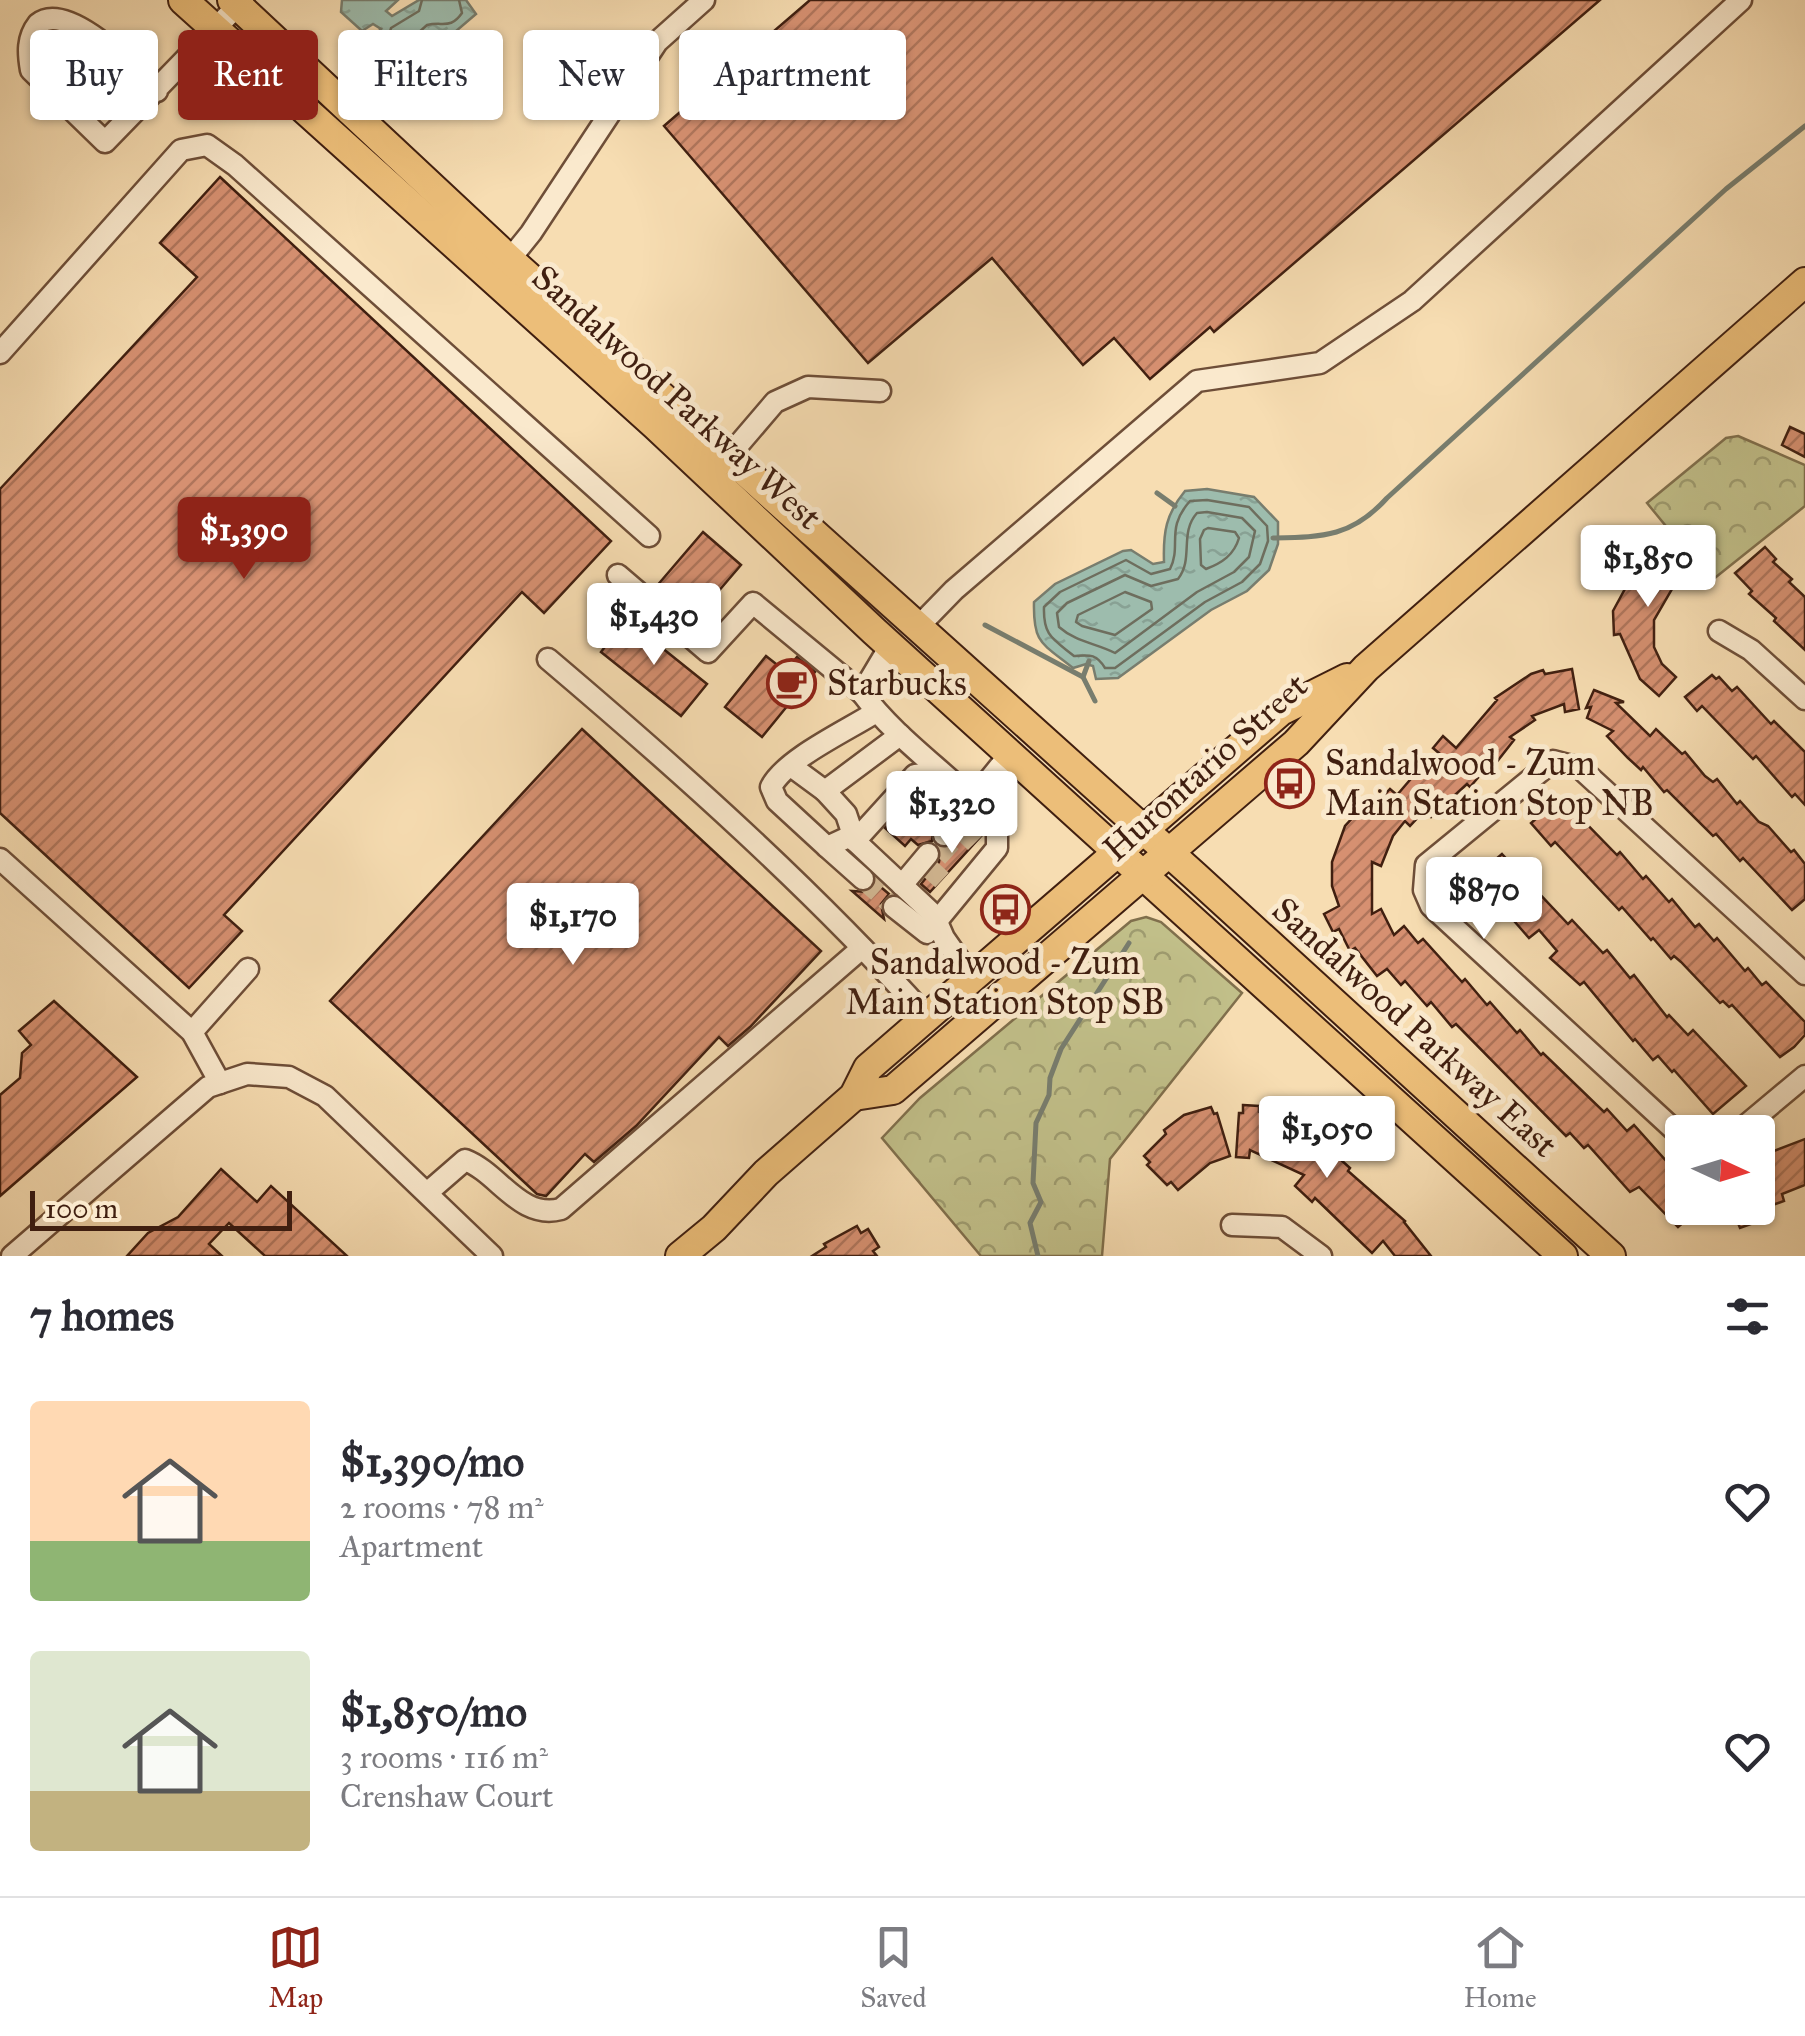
<!DOCTYPE html>
<html lang="en">
<head>
<meta charset="utf-8">
<style>
	:root { --surface:#fff; --page:#f2f2f3; --text:#2b2b33; --muted:#7c7c81; --line:#e1e1e2; --accent:#8f2418 }
	body { margin:0; font-family:"IM FELL Great Primer",serif; background:var(--page); color:var(--text); height:100vh; display:flex; flex-direction:column; font-size:38px; white-space:nowrap }
	* { box-sizing:border-box; margin:0 }
	p { font-size:32px; color:var(--muted) }
	.icon { flex:none; width:55px; height:55px; fill:none; stroke:currentColor; stroke-width:2; stroke-linecap:round; stroke-linejoin:round }
	.map { position:relative; height:1256px; overflow:hidden }
	.details { display:flex; flex-direction:column; background:var(--surface); flex:1 }
	.details>* { flex:none }
	.top-card { position:absolute; left:30px; top:30px; width:1000px; height:90px; display:flex; gap:20px }
	.needle { width:65px; rotate:94deg }
	.controls { position:absolute; left:1665px; top:1115px; display:grid; gap:20px }
	.controls a { display:grid; place-items:center; width:110px; height:110px; border-radius:10px; background:var(--surface); box-shadow:0 2px 8px #0004; font-size:50px }
	.scale { position:absolute; left:30px; bottom:25px; width:262px; box-sizing:border-box; padding-left:10px; border:5px solid #401f10; border-top:0; font-size:28px; line-height:35px; white-space:nowrap; color:#401f10; -webkit-text-stroke:8px #fae9cd; paint-order:stroke }
	.price { position:absolute; translate:-50% -85px; padding:0 22px; border-radius:10px; background:#fff; color:#222; font-size:32px; line-height:65px; filter:drop-shadow(0 2px 5px #0008) }
	.price::after { content:''; position:absolute; left:50%; top:60px; width:30px; height:22px; margin-left:-15px; background:inherit; clip-path:polygon(0 0,100% 0,50% 100%) }
	.price.current { background:var(--accent); color:#fff }
	ul { padding:0; list-style:none }
	li { display:flex; align-items:center; gap:30px; height:250px; padding:0 30px }
	li span { display:grid; place-items:center; flex:none; width:280px; height:200px; border-radius:10px; color:#555 }
	li>.icon { margin-inline-start:auto }
	span .icon { width:120px; height:120px; fill:#fffc; stroke-width:1 }
	li b { font-size:42px }
	h2 { display:flex; justify-content:space-between; align-items:center; height:120px; padding:0 30px; font-size:42px }
	.pill { padding:0 35px; border-radius:10px; background:var(--surface); box-shadow:0 2px 8px #0004; font-size:35px; line-height:90px }
	.pill.current { background:var(--accent); color:#fff }
	.tab-bar { display:flex; justify-content:space-around; align-items:center; height:140px; border-top:2px solid var(--line); background:var(--surface); font-size:28px; color:var(--muted) }
	.tab-bar a { display:grid; justify-items:center; gap:5px }
	.tab-bar .current { color:var(--accent) }
	.map>svg:first-child { display:block }
</style>
</head>
<body>
<div class="map">
<svg width="1805" height="1256" viewBox="0 0 1805 1256">
	<defs>
		<pattern id="park-crowns" width="20" height="18" patternUnits="userSpaceOnUse" patternTransform="scale(2.5)"><rect width="20" height="18" fill="#c1bf89"/><path d="M2 6a3 3 0 1 1 6 0M12 15a3 3 0 1 1 6 0" fill="none" stroke="#9e9b6f"/></pattern>
		<pattern id="water-ripples" width="26" height="14" patternUnits="userSpaceOnUse" patternTransform="scale(2.5)"><rect width="26" height="14" fill="#9dbcad"/><path d="M2 4q2-2 4 0t4 0M15 11q2-2 4 0t4 0" fill="none" stroke="#88a194"/></pattern>
		<pattern id="building-hatch" width="6" height="6" patternUnits="userSpaceOnUse" patternTransform="scale(2.5)"><rect width="6" height="6" fill="#d69071"/><path d="M-1 1l2-2M0 6l6-6M5 7l2-2" fill="none" stroke="#af755b"/></pattern>
	</defs>
	<rect width="100%" height="100%" fill="#f7ddb2"/>
	<filter id="stains"><feTurbulence type="fractalNoise" baseFrequency=".002" numOctaves="4"/><feColorMatrix values="0 0 0 0 .2 0 0 0 0 .09 0 0 0 0 .02 0 0 0 .5 -.17"/></filter>
	<radialGradient id="worn" r=".72"><stop offset=".6" stop-color="#630" stop-opacity="0"/><stop offset="1" stop-color="#630" stop-opacity=".3"/></radialGradient>
	<!-- park -->
	<g fill="url(#park-crowns)" stroke="#806f4c" stroke-width="2.5">
		<path d="M 1738,436 L 1805,465 L 1805,506 L 1711,581 L 1647,503 L 1726,438 Z"/>
		<path d="M 1146,917 L 1161,922 L 1242,993 L 1110,1159 L 1102,1256 L 981,1256 L 882,1138 L 920,1098 L 1131,921 Z"/>
	</g>
	<!-- water -->
	<g fill="url(#water-ripples)" stroke="#787d6e" stroke-width="2.5">
		<path d="M 342,0 L 398,0 L 386,11 L 392,16 L 419,0 L 466,0 L 476,14 L 448,38 L 432,34 L 426,39 L 424,54 L 417,64 L 397,64 L 377,47 L 374,36 L 381,29 L 373,24 L 362,31 L 341,12 Z"/>
		<path d="M 1207,489 L 1254,497 L 1278,522 L 1278,544 L 1269,570 L 1247,591 L 1211,610 L 1118,678 L 1096,679 L 1093,666 L 1086,664 L 1073,668 C 1042,643 1033,644 1034,602 L 1055,584 L 1123,551 L 1131,550 L 1153,564 L 1164,562 C 1163,532 1166,514 1185,491 Z"/>
	</g>
	<g fill="none" stroke-linecap="round" stroke-linejoin="round">
		<!-- shore -->
		<g stroke="#6e6e5e" stroke-width="2.5">
			<path d="M 422,0 L 419,11 L 391,28 L 387,42 L 400,53 L 413,52 L 417,34 L 427,25 C 443,21 450,30 462,13 L 459,0"/>
			<path d="M 1207,500 L 1249,507 L 1267,526 L 1268,541 L 1260,564 L 1242,582 L 1205,602 L 1115,668 L 1105,668 C 1096,653 1089,655 1074,656 C 1053,639 1043,636 1044,607 L 1060,592 L 1126,560 L 1151,574 L 1170,569 C 1182,545 1165,529 1190,501 Z"/>
			<path d="M 1207,512 L 1242,518 L 1255,531 L 1249,557 L 1234,572 L 1197,592 L 1115,653 C 1095,643 1076,642 1059,627 L 1057,613 L 1067,603 L 1125,575 L 1151,586 L 1178,579 C 1194,559 1179,533 1197,513 Z"/>
			<path d="M 1208,528 L 1235,532 L 1239,538 C 1234,555 1222,563 1206,569 L 1201,565 L 1200,539 L 1204,530 Z"/>
			<path d="M 1125,592 L 1151,602 L 1152,609 L 1115,635 L 1082,626 L 1076,622 L 1078,615 Z"/>
		</g>
		<!-- stream -->
		<g stroke="#787d6e" stroke-width="5">
			<path d="M 1157,493 L 1175,506"/>
			<path d="M 1273,538 C 1323,537 1352,537 1387,498 L 1726,189 L 1805,126"/>
			<path d="M 985,625 L 1083,677"/>
			<path d="M 1089,661 L 1083,677 L 1095,701"/>
			<path d="M 1038,1256 L 1030,1223 L 1041,1202 L 1033,1183 L 1036,1123 L 1049,1095 L 1050,1078 L 1061,1049 L 1129,943"/>
		</g>
	</g>
	<!-- building -->
	<g fill="url(#building-hatch)" stroke="#401f10" stroke-width="2.5">
		<path d="M 810,0 L 1600,0 L 1214,332 L 1210,327 L 1150,379 L 1114,338 L 1083,365 L 992,258 L 868,363 L 664,126 Z"/>
		<path d="M 220,177 L 611,541 L 544,613 L 522,592 L 224,915 L 242,931 L 189,988 L 0,813 L 0,489 L 197,277 L 160,243 Z"/>
		<path d="M 1790,427 L 1805,434 L 1805,457 L 1782,445 Z"/>
		<path d="M 703,532 L 741,565 L 693,621 L 655,588 Z"/>
		<path d="M 1672,538 L 1690,558 L 1654,620 L 1654,647 L 1662,664 L 1676,677 L 1659,696 L 1640,679 L 1620,634 L 1614,635 L 1613,611 L 1633,574 L 1625,570 L 1634,554 L 1639,550 L 1651,557 Z"/>
		<path d="M 1765,547 L 1776,559 L 1773,562 L 1792,579 L 1789,582 L 1805,597 L 1805,650 L 1774,621 L 1776,618 L 1749,594 L 1752,591 L 1735,573 Z"/>
		<path d="M 626,619 L 707,684 L 681,716 L 601,652 Z"/>
		<path d="M 766,656 L 785,671 L 797,657 L 815,672 L 762,737 L 725,707 Z"/>
		<path d="M 1572,669 L 1579,709 L 1565,712 L 1564,704 L 1532,716 L 1535,720 L 1510,737 L 1514,740 L 1492,768 L 1489,765 L 1470,787 L 1467,784 L 1431,817 L 1424,811 L 1410,826 L 1405,821 L 1393,836 L 1381,866 L 1372,862 L 1372,914 L 1381,909 L 1394,935 L 1404,926 L 1418,943 L 1423,939 L 1462,982 L 1465,979 L 1487,1005 L 1490,1002 L 1517,1033 L 1520,1030 L 1541,1055 L 1543,1053 L 1604,1112 L 1607,1109 L 1627,1131 L 1634,1125 L 1669,1164 L 1672,1162 L 1682,1175 L 1682,1208 L 1700,1208 L 1678,1227 L 1639,1187 L 1630,1192 L 1588,1145 L 1584,1148 L 1570,1133 L 1566,1136 L 1456,1024 L 1452,1027 L 1431,1002 L 1427,1006 L 1405,981 L 1401,985 L 1387,969 L 1377,976 L 1355,948 L 1350,951 L 1339,929 L 1333,932 L 1324,914 L 1339,906 L 1332,886 L 1332,862 L 1345,826 L 1369,800 L 1375,805 L 1390,789 L 1397,795 L 1415,774 L 1419,778 L 1440,754 L 1433,748 L 1443,736 L 1456,748 L 1497,700 L 1495,698 L 1531,674 L 1543,670 L 1545,674 Z"/>
		<path d="M 1712,675 L 1716,679 L 1719,677 L 1732,691 L 1737,687 L 1771,724 L 1774,721 L 1805,752 L 1805,805 L 1795,794 L 1792,797 L 1756,756 L 1753,759 L 1702,706 L 1697,711 L 1685,697 Z"/>
		<path d="M 1594,690 L 1624,702 L 1616,703 L 1650,736 L 1656,729 L 1682,754 L 1685,752 L 1705,776 L 1713,782 L 1717,779 L 1737,804 L 1740,801 L 1759,822 L 1768,826 L 1791,852 L 1794,850 L 1805,864 L 1805,899 L 1792,910 L 1743,858 L 1740,861 L 1716,834 L 1713,836 L 1667,790 L 1664,792 L 1643,767 L 1641,770 L 1628,758 L 1607,736 L 1613,731 L 1587,718 L 1591,707 L 1586,708 Z"/>
		<path d="M 582,729 L 821,951 L 750,1027 L 728,1046 L 719,1037 L 636,1126 L 594,1162 L 585,1154 L 546,1196 L 537,1194 L 330,1001 Z"/>
		<path d="M 918,793 L 938,810 L 928,821 L 934,826 L 932,841 L 918,845 L 911,839 L 905,846 L 885,828 Z"/>
		<path d="M 1554,803 L 1562,813 L 1570,807 L 1617,855 L 1620,852 L 1643,879 L 1646,876 L 1669,902 L 1672,899 L 1695,927 L 1699,924 L 1714,941 L 1717,938 L 1745,971 L 1748,968 L 1762,985 L 1766,982 L 1805,1022 L 1805,1035 L 1794,1047 L 1780,1057 L 1732,1005 L 1729,1007 L 1723,1001 L 1720,1003 L 1681,962 L 1674,956 L 1671,959 L 1653,938 L 1651,940 L 1622,907 L 1619,910 L 1555,842 L 1551,846 L 1531,823 Z"/>
		<path d="M 976,823 L 982,835 L 930,892 L 921,884 L 939,862 L 940,848 L 950,847 L 971,824 Z"/>
		<path d="M 1502,854 L 1568,924 L 1572,920 L 1603,953 L 1607,950 L 1630,978 L 1634,975 L 1667,1017 L 1669,1015 L 1688,1035 L 1693,1030 L 1746,1086 L 1713,1114 L 1674,1070 L 1672,1072 L 1658,1056 L 1653,1060 L 1635,1039 L 1633,1041 L 1584,982 L 1580,985 L 1550,958 L 1557,951 L 1539,930 L 1529,938 L 1508,914 L 1505,917 L 1491,901 L 1488,903 L 1465,878 L 1484,860 L 1489,865 Z"/>
		<path d="M 876,883 L 889,894 L 881,904 L 884,919 L 852,891 L 868,892 Z"/>
		<path d="M 54,1001 L 137,1077 L 0,1196 L 0,1095 L 20,1078 L 22,1053 L 31,1045 L 19,1031 Z"/>
		<path d="M 1243,1105 L 1259,1106 L 1259,1112 L 1294,1129 L 1297,1121 L 1312,1127 L 1310,1132 L 1350,1168 L 1348,1171 L 1405,1221 L 1404,1222 L 1431,1256 L 1395,1256 L 1383,1241 L 1372,1253 L 1315,1198 L 1312,1202 L 1295,1186 L 1304,1175 L 1250,1150 L 1249,1158 L 1236,1157 L 1239,1113 L 1243,1113 Z"/>
		<path d="M 1211,1107 L 1214,1114 L 1217,1113 L 1230,1156 L 1210,1163 L 1178,1190 L 1171,1182 L 1167,1185 L 1147,1165 L 1150,1162 L 1144,1156 L 1166,1134 L 1164,1130 L 1184,1115 Z"/>
		<path d="M 1805,1139 L 1805,1185 L 1782,1194 L 1784,1201 L 1758,1210 L 1762,1220 L 1740,1228 L 1732,1208 L 1758,1208 L 1758,1157 Z"/>
		<path d="M 221,1169 L 257,1202 L 271,1186 L 347,1256 L 265,1256 L 229,1223 L 209,1244 L 222,1256 L 127,1256 L 148,1233 L 178,1217 Z"/>
		<path d="M 857,1226 L 861,1233 L 868,1229 L 879,1247 L 873,1251 L 877,1256 L 812,1256 L 826,1247 L 824,1244 Z"/>
	</g>
	<g fill="none" stroke-linecap="round" stroke-linejoin="round">
		<!-- minor-tunnel -->
		<g stroke="#d2b792" stroke-width="20" stroke-dasharray="20 10" stroke-linecap="butt">
			<path d="M 963,831 L 975,843"/>
			<path d="M 937,843 L 958,862"/>
			<path d="M 930,869 L 942,880"/>
			<path d="M 863,879 L 894,907"/>
		</g>
		<defs>
			<g id="minor">
				<path d="M 157,91 C 134,70 67,0 38,24 C 27,38 28,53 31,70 L 105,142 L 243,0"/>
				<path d="M 502,269 L 531,233 L 657,42 L 704,0"/>
				<path d="M 0,353 L 181,150 L 207,145 L 235,165 L 649,536"/>
				<path d="M 722,464 L 775,402 L 808,387 L 880,391"/>
				<path d="M 618,575 L 708,652 L 753,603 L 862,693"/>
				<path d="M 918,627 L 954,590 L 1197,381 L 1320,363 L 1412,301 L 1741,0"/>
				<path d="M 1719,631 L 1751,650 L 1805,699"/>
				<path d="M 890,646 L 862,693 C 900,744 956,778 997,826 L 997,848 L 927,933 L 894,907"/>
				<path d="M 548,659 C 680,771 811,888 927,1017"/>
				<path d="M 900,735 L 825,791 L 846,814 L 855,841 L 934,915 L 944,938 L 972,978"/>
				<path d="M 791,766 L 825,791"/>
				<path d="M 853,835 L 827,847 L 777,801 L 771,787 C 785,759 848,730 876,712"/>
				<path d="M 944,835 L 1010,754"/>
				<path d="M 855,841 L 915,775 L 925,774 L 944,788"/>
				<path d="M 827,847 L 863,879"/>
				<path d="M 0,859 L 192,1032 L 220,1083"/>
				<path d="M 902,885 L 928,854"/>
				<path d="M 192,1032 L 248,969"/>
				<path d="M 1738,1132 L 1805,1076"/>
				<path d="M 1682,1137 L 1431,906 L 1424,890 L 1426,865 L 1553,761 L 1580,768 L 1805,974"/>
				<path d="M 427,1193 L 465,1160 C 499,1173 520,1220 561,1209 L 862,948"/>
				<path d="M 1232,1225 L 1282,1227 L 1321,1256"/>
				<path d="M 12,1256 L 208,1087 L 247,1074 L 289,1077 L 325,1096 L 492,1256"/>
			</g>
			<g id="major">
				<path d="M 183,0 L 655,425 L 874,631 L 1563,1256"/>
				<path d="M 232,0 L 510,260 L 1195,876 L 1611,1256"/>
				<path d="M 854,1096 L 893,1090 L 1296,743 L 1366,668 L 1805,282"/>
				<path d="M 680,1256 L 714,1228 L 766,1173 L 854,1096 L 868,1068 L 972,978 L 1281,711 L 1347,678"/>
			</g>
		</defs>
		<!-- minor casing -->
		<use href="#minor" stroke="#6e4e38" stroke-width="25"/>
		<!-- major casing -->
		<use href="#major" stroke="#401f10" stroke-width="32"/>
		<!-- minor -->
		<use href="#minor" stroke="#fae9cd" stroke-width="20"/>
		<!-- major -->
		<use href="#major" stroke="#ecbe79" stroke-width="28"/>
	</g>
	<!-- icons -->
	<defs>
		<symbol id="cafe-ring" viewBox="-11 -11 22 22"><circle r="9.5" fill="#fae9cd" stroke="#8f2418" stroke-width="1.5"/><path d="M-5.5-4.5H6V0H3Q3 3.5 0 3.5H-2.5Q-5.5 3.5-5.5 0ZM3-3.2v2h1.7v-2ZM-6 4.5H4V6H-6Z" fill="#8f2418"/></symbol>
		<symbol id="bus-ring" viewBox="-11 -11 22 22"><circle r="9.5" fill="#fae9cd" stroke="#8f2418" stroke-width="1.5"/><path d="M-5-6H5V4H4V6H2V4H-2V6H-4V4H-5ZM-3.5-4V0h7V-4ZM-3.5 1.2v1.5H-2V1.2ZM2 1.2v1.5H3.5V1.2Z" fill="#8f2418"/></symbol>
	</defs>
	<g fill-rule="evenodd">
		<use href="#cafe-ring" x="764" y="656" width="55" height="55"/>
		<use href="#bus-ring" x="1262" y="756" width="55" height="55"/>
		<use href="#bus-ring" x="978" y="882" width="55" height="55"/>
	</g>
	<g text-anchor="middle" stroke-width="10" stroke-linejoin="round" paint-order="stroke">
		<!-- street labels -->
		<g font-size="35" fill="#401f10" stroke="#fae9cd">
			<text transform="translate(677 397) rotate(42)" y="12">Sandalwood Parkway West</text>
			<text transform="translate(1205 767) rotate(-42)" y="12">Hurontario Street</text>
			<text transform="translate(1415 1027) rotate(42)" y="12">Sandalwood Parkway East</text>
		</g>
		<!-- poi labels -->
		<g font-size="35" fill="#401f10" stroke="#fae9cd" text-anchor="start">
			<text x="827" y="695">Starbucks</text>
			<text x="1325" y="775">Sandalwood - Zum<tspan x="1325" dy="40">Main Station Stop NB</tspan></text>
			<text x="1005" y="974" text-anchor="middle">Sandalwood - Zum<tspan x="1005" dy="40">Main Station Stop SB</tspan></text>
		</g>
	</g>
	<rect width="100%" height="100%" filter="url(#stains)"/>
	<rect width="100%" height="100%" fill="url(#worn)"/>
</svg>
<div class="controls">
<a><svg class="needle" viewBox="-14 -14 28 28"><path d="M0-13l5 13h-10z" fill="#e53935"/><path d="M0 13l5-13h-10z" fill="#7c7c81"/></svg></a>
</div>
<div class="scale">100 m</div>
<b class="price current" style="left:244px;top:582px">$1,390</b>
<b class="price" style="left:1648px;top:610px">$1,850</b>
<b class="price" style="left:654px;top:668px">$1,430</b>
<b class="price" style="left:952px;top:856px">$1,320</b>
<b class="price" style="left:1484px;top:942px">$870</b>
<b class="price" style="left:573px;top:968px">$1,170</b>
<b class="price" style="left:1327px;top:1181px">$1,050</b>
<div class="top-card">
<a class="pill">Buy</a>
<a class="pill current">Rent</a>
<a class="pill">Filters</a>
<a class="pill">New</a>
<a class="pill">Apartment</a>
</div>
</div>
<section class="details">
<h2>7 homes<svg class="icon" aria-label="filters" viewBox="0 0 24 24"><path d="M4 7h16M4 17h16"/><circle cx="9" cy="7" r="2"/><circle cx="15" cy="17" r="2"/></svg></h2>
<ul>
<li><span style="background:linear-gradient(#ffd9b3 70%,#8fb573 0)"><svg class="icon" aria-label="home" viewBox="0 0 24 24"><path d="M3 11l9-7 9 7M6 9v11h12V9"/></svg></span><div><b>$1,390/mo</b><p>2 rooms · 78 m²</p><p>Apartment</p></div><svg class="icon" aria-label="heart" viewBox="0 0 24 24"><path d="M12 20l-8-8c-3-5 5-10 8-4 3-6 11-1 8 4z"/></svg></li>
<li><span style="background:linear-gradient(#dfe7d0 70%,#c2b280 0)"><svg class="icon" aria-label="home" viewBox="0 0 24 24"><path d="M3 11l9-7 9 7M6 9v11h12V9"/></svg></span><div><b>$1,850/mo</b><p>3 rooms · 116 m²</p><p>Crenshaw Court</p></div><svg class="icon" aria-label="heart" viewBox="0 0 24 24"><path d="M12 20l-8-8c-3-5 5-10 8-4 3-6 11-1 8 4z"/></svg></li>
</ul>
</section>
<nav class="tab-bar">
<a class="current"><svg class="icon" aria-label="map" viewBox="0 0 24 24"><path d="M3 6l6-2 6 2 6-2v14l-6 2-6-2-6 2zM9 4v14M15 6v14"/></svg>Map</a>
<a><svg class="icon" aria-label="saved" viewBox="0 0 24 24"><path d="M7 4h10v16l-5-4-5 4z"/></svg>Saved</a>
<a><svg class="icon" aria-label="home" viewBox="0 0 24 24"><path d="M3 11l9-7 9 7M6 9v11h12V9"/></svg>Home</a>
</nav>
</body>
</html>
